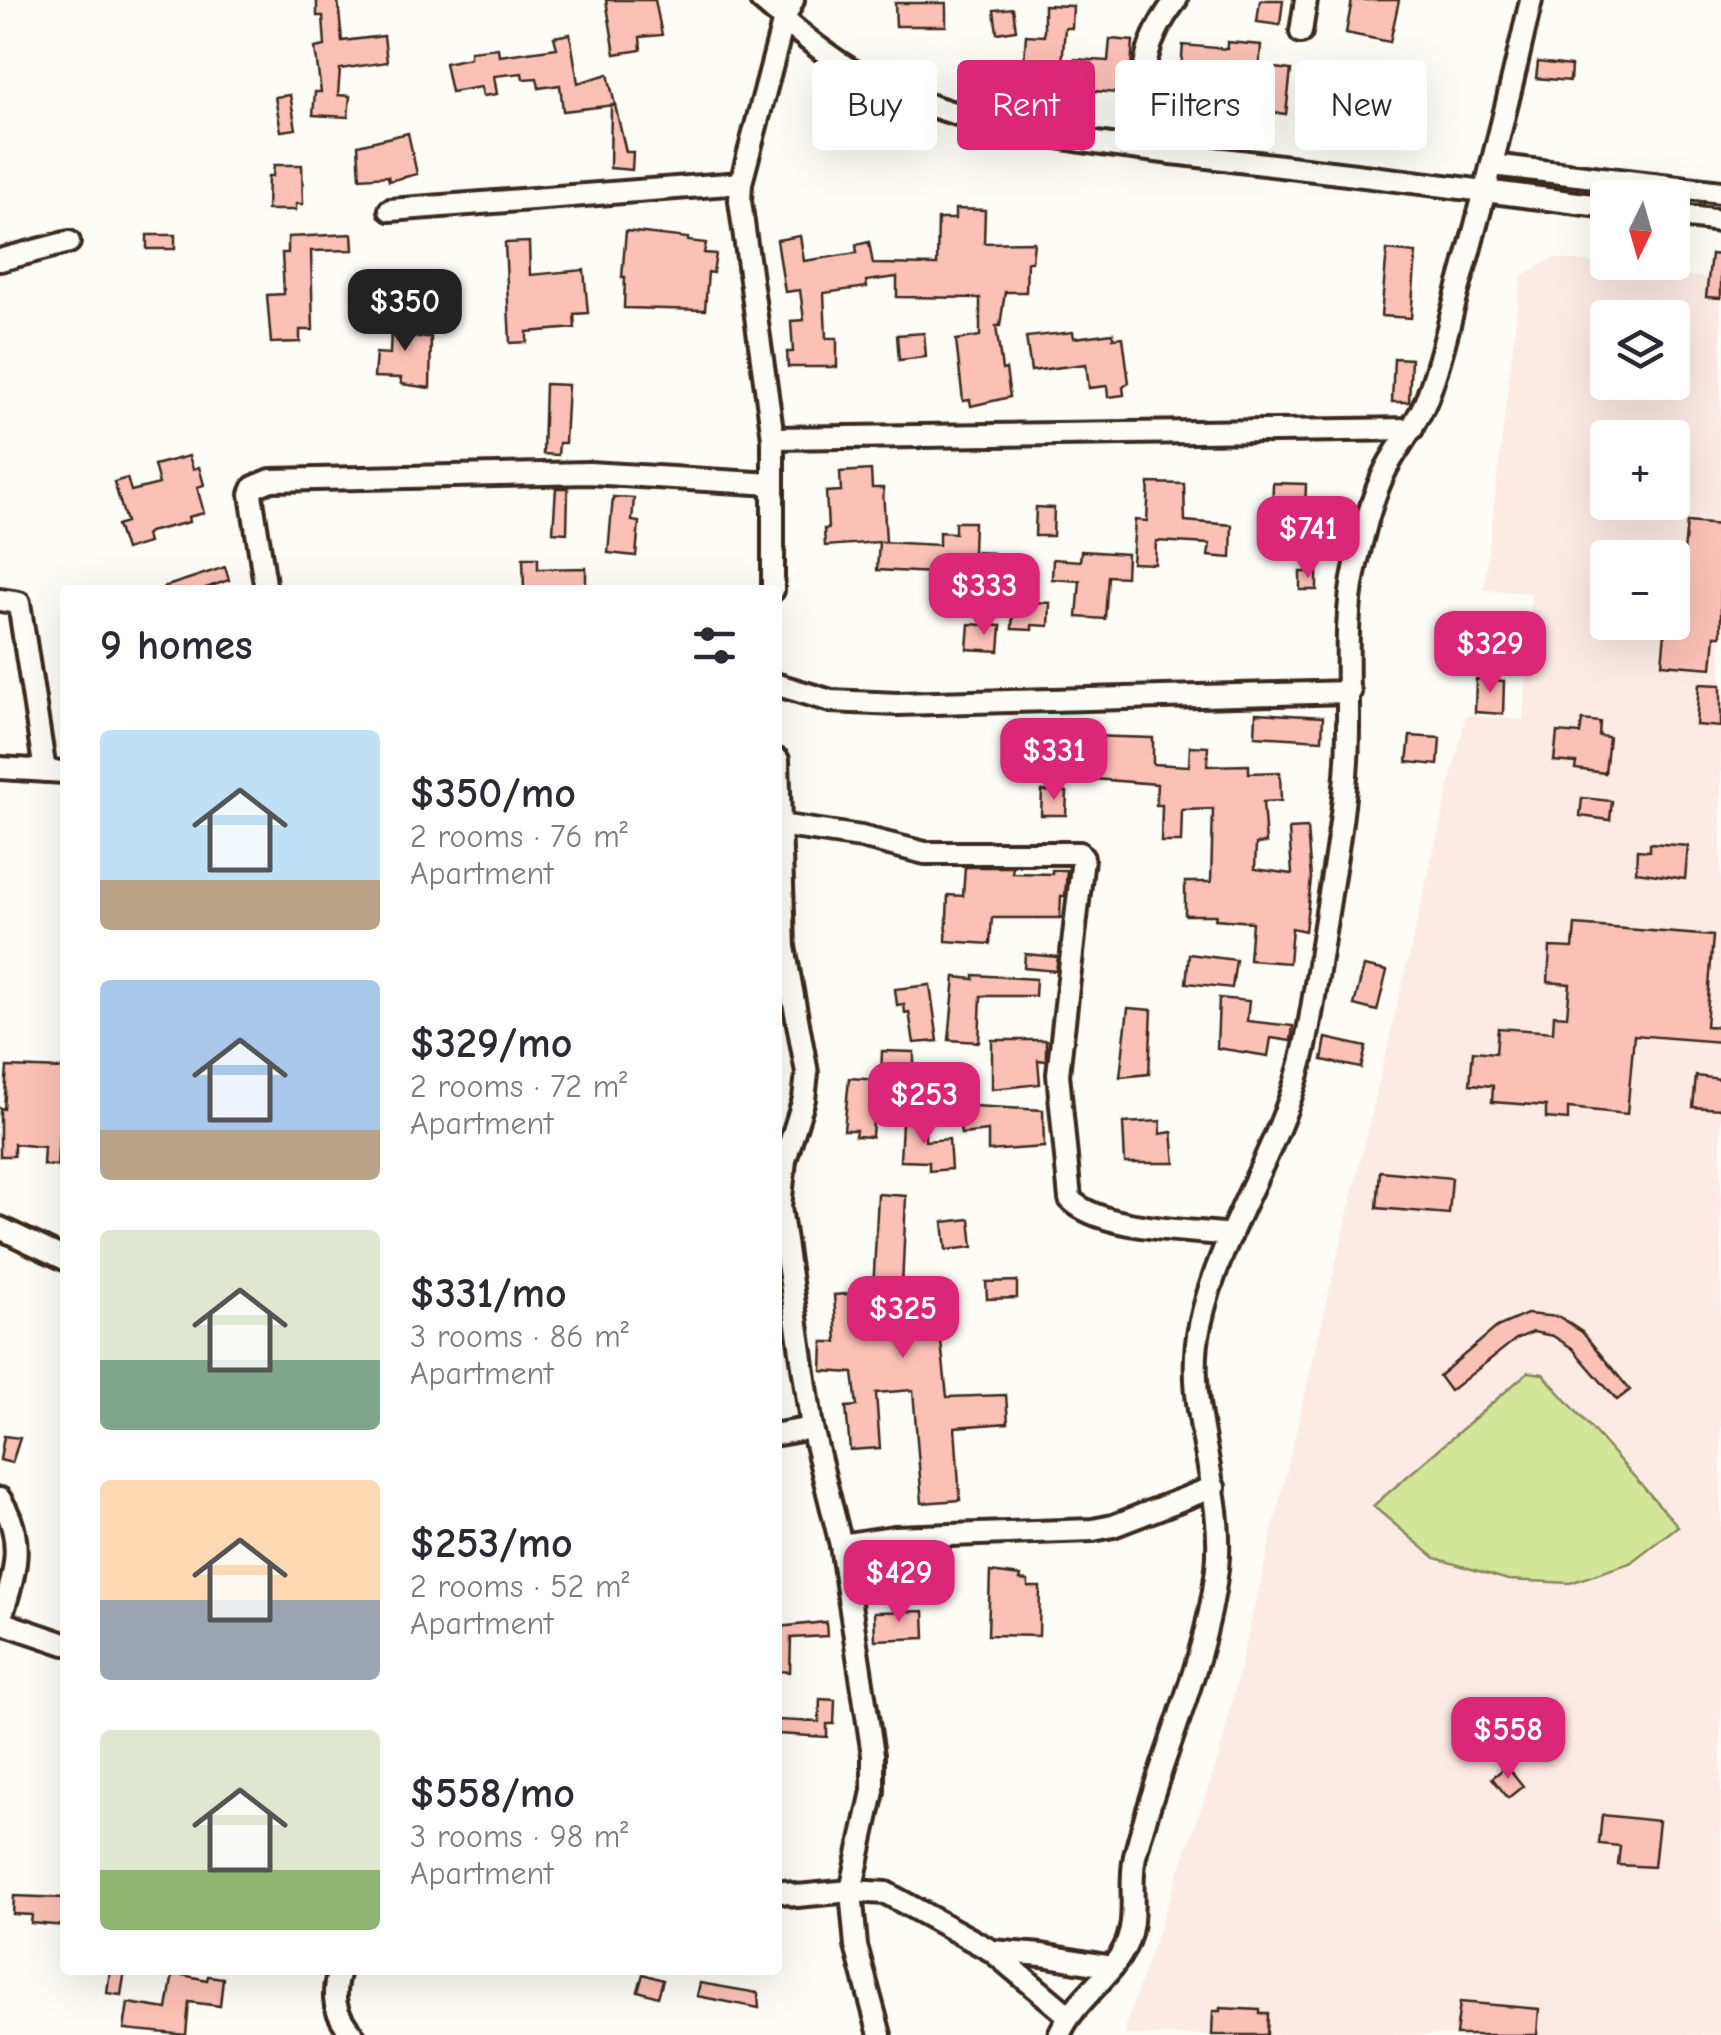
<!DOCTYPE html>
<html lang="en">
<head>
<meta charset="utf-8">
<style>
	:root { --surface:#fff; --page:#f2f2f3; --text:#2b2b33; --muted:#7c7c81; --accent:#db2777 }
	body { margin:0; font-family:"Comic Neue",sans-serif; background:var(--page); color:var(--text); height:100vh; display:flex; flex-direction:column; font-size:38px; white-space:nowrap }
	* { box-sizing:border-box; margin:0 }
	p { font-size:32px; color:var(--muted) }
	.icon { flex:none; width:55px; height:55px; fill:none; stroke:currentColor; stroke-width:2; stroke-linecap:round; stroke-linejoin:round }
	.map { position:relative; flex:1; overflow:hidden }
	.drawer { position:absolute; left:60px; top:585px; width:722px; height:1390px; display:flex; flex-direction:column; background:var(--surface); border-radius:10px; box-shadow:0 10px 40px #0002 }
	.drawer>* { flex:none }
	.top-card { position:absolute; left:812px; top:60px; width:758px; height:90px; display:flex; gap:20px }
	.needle { width:65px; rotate:185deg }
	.controls { position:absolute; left:1590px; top:180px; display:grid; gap:20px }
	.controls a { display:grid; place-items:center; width:100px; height:100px; border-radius:10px; background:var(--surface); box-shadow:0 10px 40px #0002; font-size:50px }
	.price { position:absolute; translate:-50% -85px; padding:0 22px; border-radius:20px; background:var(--accent); color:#fff; font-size:32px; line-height:65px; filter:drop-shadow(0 2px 5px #0008) }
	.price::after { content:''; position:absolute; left:50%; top:60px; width:30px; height:22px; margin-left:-15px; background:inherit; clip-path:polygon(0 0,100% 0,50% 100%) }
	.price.active { background:#222; color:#fff }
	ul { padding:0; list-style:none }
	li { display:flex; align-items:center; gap:30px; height:250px; padding:0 40px }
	li span { display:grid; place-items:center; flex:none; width:280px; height:200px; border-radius:10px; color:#555 }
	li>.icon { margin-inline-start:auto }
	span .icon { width:120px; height:120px; fill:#fffc; stroke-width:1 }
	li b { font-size:42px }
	h2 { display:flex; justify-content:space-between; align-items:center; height:120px; padding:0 40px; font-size:42px }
	.chip { padding:0 35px; border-radius:10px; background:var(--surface); box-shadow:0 10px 40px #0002; font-size:35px; line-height:90px }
	.chip.active { background:var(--accent); color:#fff }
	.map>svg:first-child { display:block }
</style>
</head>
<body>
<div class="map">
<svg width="1721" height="2035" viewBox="0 0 1721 2035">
	<rect width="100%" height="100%" fill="#fdfcf7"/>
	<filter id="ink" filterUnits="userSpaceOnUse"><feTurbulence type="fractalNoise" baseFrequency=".01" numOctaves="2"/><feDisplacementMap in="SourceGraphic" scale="20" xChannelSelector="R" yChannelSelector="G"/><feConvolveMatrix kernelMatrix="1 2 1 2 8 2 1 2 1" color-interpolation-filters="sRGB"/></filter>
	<g filter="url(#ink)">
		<!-- built -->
		<path fill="#fceae4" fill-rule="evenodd" d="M 1554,258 L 1721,280 L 1721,2035 L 1125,2035 L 1126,2024 L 1219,1756 L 1466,715 L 1523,720 L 1531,593 L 1484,590 L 1521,276 ZM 1608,318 L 1672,318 L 1672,382 L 1608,382 ZM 1608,438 L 1672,438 L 1672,502 L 1608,502 ZM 1608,558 L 1672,558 L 1672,622 L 1608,622 Z"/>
		<!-- green -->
		<path fill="#d2e599" stroke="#86885c" stroke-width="2.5" d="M 1528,1372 L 1543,1374 L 1678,1526 L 1630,1563 L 1570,1583 L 1508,1580 L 1435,1558 L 1373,1506 Z"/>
		<!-- building -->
		<g fill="#fbc0b6" stroke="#3b2a1e" stroke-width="2.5">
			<path d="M 317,0 L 338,0 L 342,41 L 384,36 L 387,62 L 340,69 L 338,95 L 350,96 L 348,117 L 313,115 L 315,92 L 321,92 L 315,48 L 325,46 L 323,16 L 317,16 Z"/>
			<path d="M 606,0 L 655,0 L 662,35 L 640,37 L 641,50 L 615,54 Z"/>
			<path d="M 1260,0 L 1283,0 L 1280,25 L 1257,22 Z"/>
			<path d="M 1352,0 L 1399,0 L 1390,42 L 1346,33 Z"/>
			<path d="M 895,3 L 946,3 L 946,26 L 896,26 Z"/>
			<path d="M 1044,5 L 1073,6 L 1072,28 L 1065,28 L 1062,64 L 1024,61 L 1026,35 L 1044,36 Z"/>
			<path d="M 1013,8 L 1016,30 L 997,33 L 994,10 Z"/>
			<path d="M 570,34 L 578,83 L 608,74 L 615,105 L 563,111 L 560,85 L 539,88 L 537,78 L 523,79 L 522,73 L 494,76 L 497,94 L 483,96 L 481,87 L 451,92 L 445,63 L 470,58 L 470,51 L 498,48 L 499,56 L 557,48 L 554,37 Z"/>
			<path d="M 1110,39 L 1133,41 L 1129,94 L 1071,89 L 1074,59 L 1108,61 Z"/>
			<path d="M 1227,42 L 1261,45 L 1259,70 L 1203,65 L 1200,106 L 1178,105 L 1183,45 L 1227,49 Z"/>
			<path d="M 1538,62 L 1571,66 L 1570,81 L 1536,78 Z"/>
			<path d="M 1266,67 L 1291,70 L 1286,114 L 1262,111 Z"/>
			<path d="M 290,95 L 296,129 L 281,131 L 275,97 Z"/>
			<path d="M 615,105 L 626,152 L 633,152 L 632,170 L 610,168 L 611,106 Z"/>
			<path d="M 408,133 L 417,174 L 389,181 L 388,176 L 360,178 L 358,145 Z"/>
			<path d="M 274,165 L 302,165 L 303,204 L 296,204 L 296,210 L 267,210 L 268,176 L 273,176 Z"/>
			<path d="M 955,209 L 985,210 L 984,243 L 1034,242 L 1032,262 L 1027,262 L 1026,292 L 1005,292 L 1000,326 L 996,326 L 1002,370 L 1006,369 L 1010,397 L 971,406 L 970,400 L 963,401 L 956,340 L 980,336 L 980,298 L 897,297 L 897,277 L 866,281 L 867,287 L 824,293 L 826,338 L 837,338 L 837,367 L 788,367 L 787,352 L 793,352 L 791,321 L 804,320 L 800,290 L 785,292 L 777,240 L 800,236 L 804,261 L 857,253 L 856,245 L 869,242 L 873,264 L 937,265 L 938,219 L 955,219 Z"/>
			<path d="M 626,231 L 688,238 L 688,241 L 706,243 L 704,253 L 716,254 L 713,273 L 708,272 L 705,310 L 624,308 L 625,277 L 622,277 Z"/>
			<path d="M 352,234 L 353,250 L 311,251 L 313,330 L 300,330 L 300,342 L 271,343 L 267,295 L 284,294 L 282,253 L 288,253 L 288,237 Z"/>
			<rect x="147" y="235" width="28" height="14"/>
			<path d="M 529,242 L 530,275 L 584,270 L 588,313 L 574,314 L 575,328 L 527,332 L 527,342 L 510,343 L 505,243 Z"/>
			<path d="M 1387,250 L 1416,253 L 1411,318 L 1381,316 Z"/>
			<path d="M 1711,254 L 1721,255 L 1721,298 L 1706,297 Z"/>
			<path d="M 399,276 L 414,277 L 413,299 L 399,299 Z"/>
			<path d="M 392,302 L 406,303 L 405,337 L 431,337 L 430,388 L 401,384 L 401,378 L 374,377 L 376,353 L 390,354 Z"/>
			<path d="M 1073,332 L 1074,338 L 1113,333 L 1113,338 L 1123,337 L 1129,383 L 1123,387 L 1124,395 L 1108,397 L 1107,386 L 1089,388 L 1086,364 L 1031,371 L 1026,337 Z"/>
			<path d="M 924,333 L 926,357 L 899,360 L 897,335 Z"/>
			<path d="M 1394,358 L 1411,359 L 1409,402 L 1392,402 Z"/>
			<path d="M 545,384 L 568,385 L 565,443 L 559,443 L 558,455 L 543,454 Z"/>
			<path d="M 189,456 L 193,469 L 199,467 L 204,485 L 197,487 L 204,513 L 188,517 L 189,522 L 149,532 L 146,535 L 148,543 L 125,550 L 117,525 L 126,522 L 114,482 L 127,478 L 131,491 L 159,484 L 154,465 Z"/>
			<path d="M 871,470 L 872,488 L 883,488 L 886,542 L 881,542 L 939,545 L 939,532 L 955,533 L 955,522 L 974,522 L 973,552 L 993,553 L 992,571 L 972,571 L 972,575 L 877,570 L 879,542 L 825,546 L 824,529 L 828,529 L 826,492 L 841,491 L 840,472 Z"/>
			<path d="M 1149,483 L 1184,484 L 1185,521 L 1232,525 L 1231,558 L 1208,556 L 1210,544 L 1156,541 L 1155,564 L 1132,563 L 1135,520 L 1147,521 Z"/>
			<path d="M 1273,483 L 1306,484 L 1304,538 L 1277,537 L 1277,527 L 1272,527 Z"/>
			<path d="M 556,488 L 568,488 L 567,533 L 553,532 Z"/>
			<path d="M 613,497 L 634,498 L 632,521 L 639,522 L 636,556 L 608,553 Z"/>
			<path d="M 1036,507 L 1054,508 L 1053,536 L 1035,536 Z"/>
			<path d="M 1687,522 L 1721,525 L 1721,636 L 1715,636 L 1712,668 L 1662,664 L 1666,622 L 1672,622 L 1672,551 L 1684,552 Z"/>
			<path d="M 1081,551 L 1127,554 L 1126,577 L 1108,576 L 1105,619 L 1077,617 L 1080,581 L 1052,579 L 1053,559 L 1080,561 Z"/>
			<path d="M 523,558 L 538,558 L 538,569 L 586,568 L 586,590 L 524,590 Z"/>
			<path d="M 225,567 L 229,580 L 200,590 L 164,590 L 164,587 Z"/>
			<rect x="1300" y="572" width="17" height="18"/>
			<path d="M 1013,601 L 1050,603 L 1049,626 L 1032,625 L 1032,630 L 1012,629 Z"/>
			<path d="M 969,624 L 1001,626 L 999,651 L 967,649 Z"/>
			<path d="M 1476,679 L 1504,681 L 1503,714 L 1475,712 Z"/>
			<path d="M 1699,684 L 1721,685 L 1721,727 L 1696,725 Z"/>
			<path d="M 1256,713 L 1323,717 L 1322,740 L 1255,736 Z"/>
			<path d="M 1582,720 L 1600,722 L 1599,736 L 1609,737 L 1605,773 L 1575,769 L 1576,763 L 1554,761 L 1557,732 L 1580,734 Z"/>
			<path d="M 1088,736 L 1153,738 L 1153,764 L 1189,766 L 1190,746 L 1208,747 L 1207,766 L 1249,765 L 1249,773 L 1280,772 L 1281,801 L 1263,802 L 1266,843 L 1256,844 L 1255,869 L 1292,874 L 1289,829 L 1307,828 L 1311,879 L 1305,931 L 1292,928 L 1289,963 L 1249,960 L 1252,922 L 1215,919 L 1216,915 L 1185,915 L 1185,882 L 1211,882 L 1213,809 L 1182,810 L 1181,842 L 1161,842 L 1162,805 L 1156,805 L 1157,784 L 1093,779 L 1093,759 L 1088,759 Z"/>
			<path d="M 1410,736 L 1440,738 L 1438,765 L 1407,762 Z"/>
			<path d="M 1042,791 L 1067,792 L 1066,815 L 1041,815 Z"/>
			<path d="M 1582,798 L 1612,801 L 1610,820 L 1580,816 Z"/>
			<path d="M 1650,843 L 1688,846 L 1685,879 L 1636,872 L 1637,850 L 1650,851 Z"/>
			<path d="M 965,867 L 1013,867 L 1012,873 L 1052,874 L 1052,870 L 1067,870 L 1065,896 L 1061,896 L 1060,918 L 992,918 L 990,944 L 946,941 L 948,895 L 963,896 Z"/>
			<path d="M 1575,925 L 1713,936 L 1706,1026 L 1721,1027 L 1721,1042 L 1634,1035 L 1627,1114 L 1568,1108 L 1568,1120 L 1546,1118 L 1546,1106 L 1492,1102 L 1493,1086 L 1470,1084 L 1473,1051 L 1496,1053 L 1498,1028 L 1553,1032 L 1554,1015 L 1567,1016 L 1570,984 L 1548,982 L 1550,947 L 1573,948 Z"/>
			<path d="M 1025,954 L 1058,957 L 1056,971 L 1024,968 Z"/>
			<path d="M 1189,954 L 1236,960 L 1232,988 L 1186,983 Z"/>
			<path d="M 1364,966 L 1387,971 L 1377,1011 L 1354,1005 Z"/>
			<path d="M 974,975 L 1036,979 L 1035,996 L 981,996 L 979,1042 L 949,1040 L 955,977 L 974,979 Z"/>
			<path d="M 930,985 L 938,1041 L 914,1043 L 909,1012 L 905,1013 L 904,1004 L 897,1005 L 895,989 Z"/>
			<path d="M 1219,998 L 1249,1001 L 1247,1021 L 1293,1026 L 1291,1041 L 1271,1038 L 1268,1056 L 1217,1048 Z"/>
			<path d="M 1128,1008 L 1152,1010 L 1149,1074 L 1120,1077 Z"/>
			<path d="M 1326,1038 L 1366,1047 L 1361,1068 L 1322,1060 Z"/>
			<path d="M 992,1040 L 1046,1040 L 1046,1061 L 1038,1060 L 1040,1084 L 992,1089 Z"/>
			<path d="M 882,1051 L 914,1052 L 914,1085 L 883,1084 L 881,1121 L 873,1120 L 872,1137 L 855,1136 L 856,1130 L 844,1130 L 849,1078 L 881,1080 Z"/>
			<path d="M 7,1067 L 65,1069 L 65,1136 L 59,1135 L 57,1166 L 43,1165 L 44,1147 L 14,1144 L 14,1156 L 0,1156 L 0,1108 L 4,1109 Z"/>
			<path d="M 1696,1076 L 1721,1079 L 1721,1109 L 1693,1107 Z"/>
			<path d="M 957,1105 L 1043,1110 L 1044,1147 L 988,1151 L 988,1131 L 961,1134 Z"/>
			<path d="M 1161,1121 L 1160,1134 L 1172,1132 L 1175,1163 L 1125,1163 L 1123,1123 Z"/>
			<path d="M 902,1122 L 925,1122 L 925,1141 L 949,1139 L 951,1169 L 929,1171 L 929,1162 L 900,1161 Z"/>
			<path d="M 1380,1171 L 1452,1178 L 1449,1214 L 1377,1208 Z"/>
			<path d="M 878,1194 L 906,1196 L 902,1289 L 935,1286 L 947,1397 L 1006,1395 L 1008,1423 L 955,1427 L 960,1500 L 922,1503 L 913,1390 L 876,1393 L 880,1448 L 850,1450 L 846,1407 L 857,1406 L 853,1373 L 822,1371 L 823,1342 L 837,1342 L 834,1295 L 873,1292 Z"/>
			<path d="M 970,1219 L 973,1247 L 946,1250 L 943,1222 Z"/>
			<path d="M 1017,1281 L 1017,1298 L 987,1299 L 986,1282 Z"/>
			<path d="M 1527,1314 L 1559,1317 L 1582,1332 L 1630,1390 L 1617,1400 L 1572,1348 L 1553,1336 L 1533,1332 L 1516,1339 L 1450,1391 L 1439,1376 L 1497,1327 Z"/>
			<path d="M 4,1436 L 20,1438 L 12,1463 L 0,1460 Z"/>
			<path d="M 990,1572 L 1021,1576 L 1020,1580 L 1028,1581 L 1028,1587 L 1040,1587 L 1039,1636 L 988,1635 Z"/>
			<path d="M 924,1611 L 925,1638 L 875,1640 L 874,1612 Z"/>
			<path d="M 826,1622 L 827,1636 L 791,1638 L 790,1672 L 778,1671 L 778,1627 Z"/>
			<path d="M 820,1699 L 835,1700 L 834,1724 L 827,1724 L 827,1737 L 778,1734 L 778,1720 L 819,1722 Z"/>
			<path d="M 1507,1766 L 1523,1786 L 1508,1798 L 1492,1778 Z"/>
			<path d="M 1602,1815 L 1659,1821 L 1654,1867 L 1618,1865 L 1620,1846 L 1599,1844 Z"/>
			<path d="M 14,1896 L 65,1898 L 65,1926 L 31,1923 L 32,1915 L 13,1914 Z"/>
			<path d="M 110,1970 L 125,1970 L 121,1995 L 107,1993 Z"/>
			<path d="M 173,1973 L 207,1980 L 208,1976 L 223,1978 L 220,2006 L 189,2002 L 186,2035 L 124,2029 L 128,2003 L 167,2009 Z"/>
			<path d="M 643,1974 L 663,1980 L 658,1997 L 638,1991 Z"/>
			<path d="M 700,1983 L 758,1993 L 759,2008 L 697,1996 Z"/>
			<path d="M 1460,2002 L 1539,2009 L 1537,2035 L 1456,2035 Z"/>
			<path d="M 1220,2008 L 1260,2010 L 1260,2014 L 1268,2014 L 1267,2035 L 1212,2035 L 1213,2011 L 1220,2011 Z"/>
		</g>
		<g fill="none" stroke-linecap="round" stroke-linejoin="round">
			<defs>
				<g id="minor">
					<path d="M 761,0 C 796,30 835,65 877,84 C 988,136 1112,145 1231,160 C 1357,175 1482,190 1608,207"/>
					<path d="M 1301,32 L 1306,0"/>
					<path d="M 1142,149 C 1144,86 1135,53 1176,0"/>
					<path d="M 1492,165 L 1721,192"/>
					<path d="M 390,210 L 741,183"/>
					<path d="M 1672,215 L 1721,221"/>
					<path d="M 0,260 L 69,242"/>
					<path d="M 773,438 L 1412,429"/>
					<path d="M 266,590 L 251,494 L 254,487 L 271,480 L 589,473 L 773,484"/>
					<path d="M 773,590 L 773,438 L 740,201 L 741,183 L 784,19 L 793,0"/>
					<path d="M 0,600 L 19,603 L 45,771"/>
					<path d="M 778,685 L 831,701 L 897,704 L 1350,692"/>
					<path d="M 778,760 L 784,947 L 807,1073 L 804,1099 L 785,1160 L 780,1207 L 812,1428 L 841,1545 L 873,1755 L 873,1791 L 851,1891 L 856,1946 L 880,2035"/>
					<path d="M 0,768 L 65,772"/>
					<path d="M 779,825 L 861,837 L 925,853 L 1079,853 L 1083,858 L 1058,1074 L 1070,1199 C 1099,1230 1190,1230 1231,1235"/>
					<path d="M 0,1228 L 65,1259"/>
					<path d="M 778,1434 L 812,1428"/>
					<path d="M 0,1499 C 27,1540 14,1577 0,1620"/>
					<path d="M 841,1545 L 894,1537 L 1093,1530 L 1113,1526 L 1214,1487"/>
					<path d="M 0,1622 L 65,1644"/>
					<path d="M 778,1890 L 797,1896 L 851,1891 L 886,1893 L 992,1951 L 1068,2015"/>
					<path d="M 992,1951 L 1042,1955 L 1112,1967"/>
					<path d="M 339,1970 C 331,1998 334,2013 353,2035"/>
					<path d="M 1059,2035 C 1074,2001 1106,1982 1123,1951 C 1140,1921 1128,1887 1135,1856 C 1158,1760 1206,1668 1217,1569 C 1226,1487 1182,1406 1200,1325 C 1221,1227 1285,1144 1305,1046 C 1314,1004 1319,962 1326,919 C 1334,867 1344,814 1347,761 C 1351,700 1342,627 1355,569 C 1363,535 1371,498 1387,467 C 1399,445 1415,426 1425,403 C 1441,364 1449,320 1461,280 C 1487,187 1510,94 1531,0"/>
				</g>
			</defs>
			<!-- minor casing -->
			<use href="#minor" stroke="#3b2a1e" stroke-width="28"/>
			<!-- minor -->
			<use href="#minor" stroke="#fdfcf7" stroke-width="20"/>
		</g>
	</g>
</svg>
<div class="controls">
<a><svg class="needle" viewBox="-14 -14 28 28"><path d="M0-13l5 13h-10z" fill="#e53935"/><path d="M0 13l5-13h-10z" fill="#7c7c81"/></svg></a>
<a><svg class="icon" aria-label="layers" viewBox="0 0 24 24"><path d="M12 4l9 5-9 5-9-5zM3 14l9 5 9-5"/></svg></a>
<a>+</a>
<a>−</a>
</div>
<b class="price active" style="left:405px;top:354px">$350</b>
<b class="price" style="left:1308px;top:581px">$741</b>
<b class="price" style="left:984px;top:638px">$333</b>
<b class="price" style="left:1490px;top:696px">$329</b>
<b class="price" style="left:1054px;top:803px">$331</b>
<b class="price" style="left:924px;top:1147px">$253</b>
<b class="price" style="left:903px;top:1361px">$325</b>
<b class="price" style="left:899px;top:1625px">$429</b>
<b class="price" style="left:1508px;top:1782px">$558</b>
<div class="top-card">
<a class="chip">Buy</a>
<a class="chip active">Rent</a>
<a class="chip">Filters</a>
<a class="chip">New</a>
</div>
<section class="drawer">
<h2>9 homes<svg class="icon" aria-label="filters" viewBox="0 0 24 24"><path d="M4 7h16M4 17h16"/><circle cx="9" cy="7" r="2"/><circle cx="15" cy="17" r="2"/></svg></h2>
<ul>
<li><span style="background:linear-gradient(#bfe0f5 75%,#b9a48a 0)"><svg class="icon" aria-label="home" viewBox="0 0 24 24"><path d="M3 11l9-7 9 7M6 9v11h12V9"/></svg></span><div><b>$350/mo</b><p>2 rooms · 76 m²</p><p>Apartment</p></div></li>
<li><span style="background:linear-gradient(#a9c7e8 75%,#b9a48a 0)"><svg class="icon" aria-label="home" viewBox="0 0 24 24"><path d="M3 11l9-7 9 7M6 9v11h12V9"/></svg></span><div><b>$329/mo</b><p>2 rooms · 72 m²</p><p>Apartment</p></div></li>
<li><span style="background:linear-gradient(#dfe7d0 65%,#7fa58c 0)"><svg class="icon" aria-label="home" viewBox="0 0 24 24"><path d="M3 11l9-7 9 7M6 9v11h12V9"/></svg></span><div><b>$331/mo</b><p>3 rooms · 86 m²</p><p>Apartment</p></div></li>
<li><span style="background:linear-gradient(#ffd9b3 60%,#9aa5b1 0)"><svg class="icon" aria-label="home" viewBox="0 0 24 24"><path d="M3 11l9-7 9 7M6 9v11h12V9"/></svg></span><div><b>$253/mo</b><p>2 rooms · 52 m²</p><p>Apartment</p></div></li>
<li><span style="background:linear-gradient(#dfe7d0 70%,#8fb573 0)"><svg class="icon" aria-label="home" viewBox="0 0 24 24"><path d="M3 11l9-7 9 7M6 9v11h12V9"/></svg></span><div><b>$558/mo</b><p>3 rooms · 98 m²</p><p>Apartment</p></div></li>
</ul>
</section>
</div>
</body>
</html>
